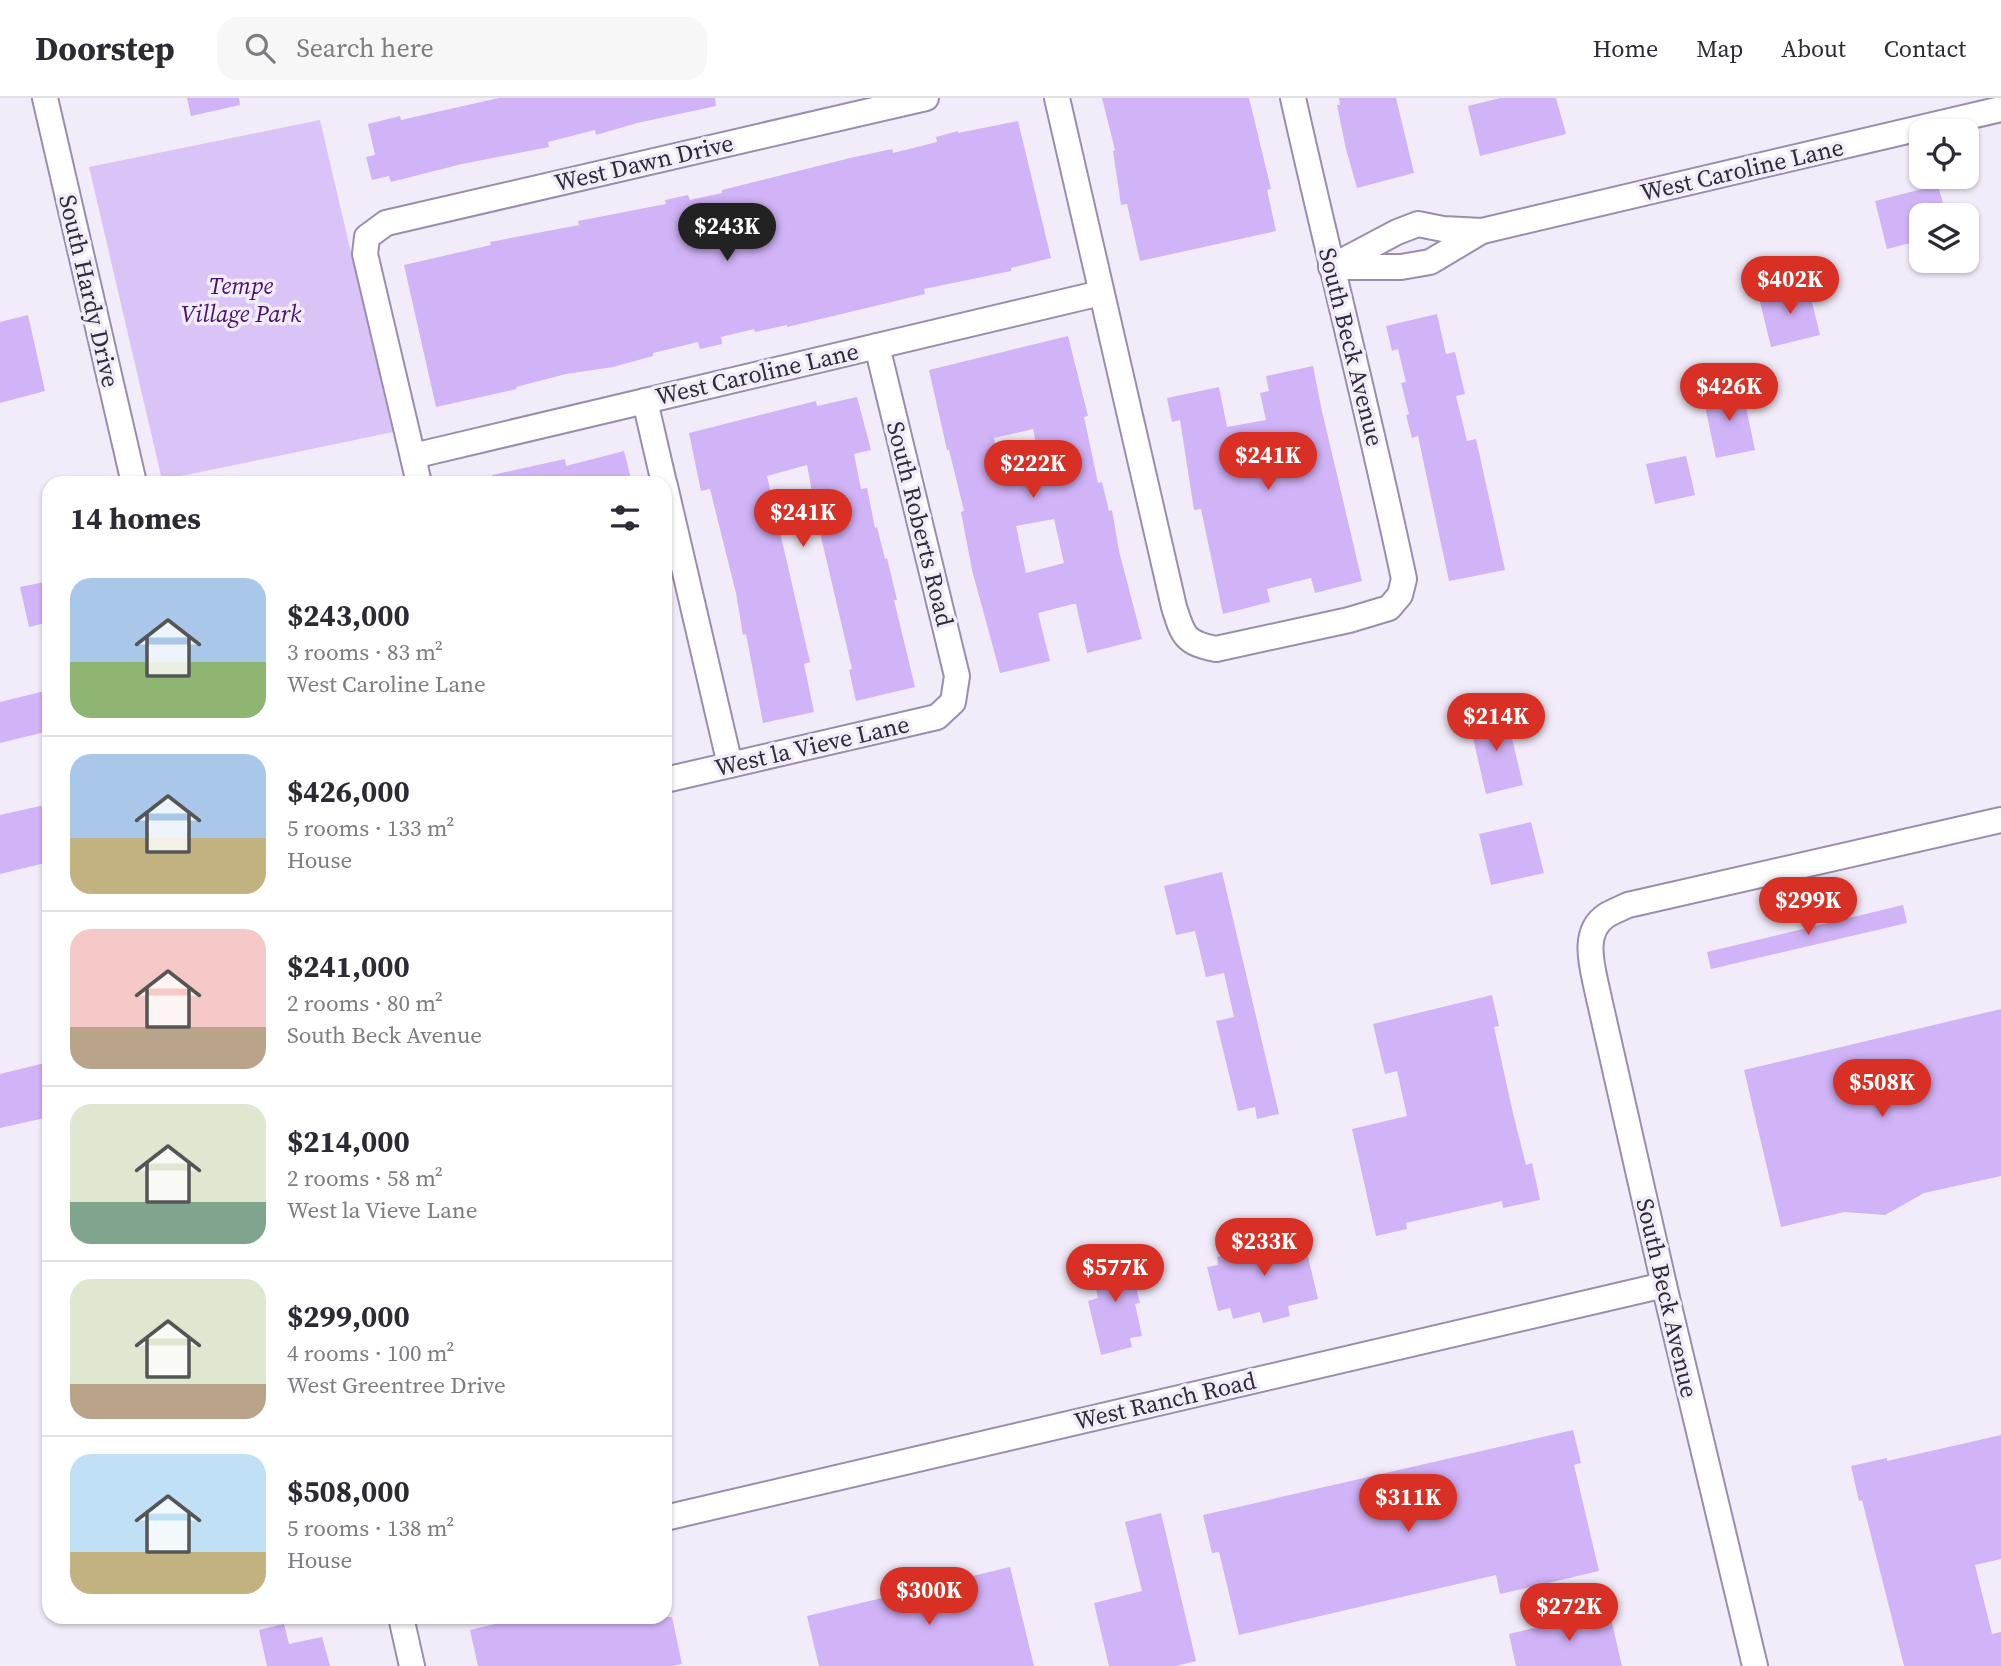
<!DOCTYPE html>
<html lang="en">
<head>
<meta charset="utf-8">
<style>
	:root { --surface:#fff; --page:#f7f7f7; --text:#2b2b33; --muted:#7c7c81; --line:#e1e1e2; --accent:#d93025 }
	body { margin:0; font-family:"Source Serif 4",serif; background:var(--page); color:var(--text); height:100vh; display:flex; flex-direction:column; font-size:26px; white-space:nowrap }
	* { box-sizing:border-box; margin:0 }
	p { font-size:23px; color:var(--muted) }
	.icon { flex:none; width:38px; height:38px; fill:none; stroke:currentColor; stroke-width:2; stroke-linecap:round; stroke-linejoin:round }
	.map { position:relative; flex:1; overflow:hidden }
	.sheet { position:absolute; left:42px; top:378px; width:630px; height:1148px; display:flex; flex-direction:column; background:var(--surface); border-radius:21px; box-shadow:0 2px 5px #0004 }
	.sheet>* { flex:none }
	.buttons { position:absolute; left:1909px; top:21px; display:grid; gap:14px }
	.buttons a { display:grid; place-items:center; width:70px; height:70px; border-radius:14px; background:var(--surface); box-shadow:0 2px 5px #0004; font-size:35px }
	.price { position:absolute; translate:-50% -60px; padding:0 16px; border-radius:24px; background:var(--accent); color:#fff; font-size:23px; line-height:46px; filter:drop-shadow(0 2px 4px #0008) }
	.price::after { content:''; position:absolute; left:50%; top:42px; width:21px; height:16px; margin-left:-10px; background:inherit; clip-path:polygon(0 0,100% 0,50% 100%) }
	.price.active { background:#222; color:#fff }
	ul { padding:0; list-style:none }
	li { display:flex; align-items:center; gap:21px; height:175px; padding:0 28px }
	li+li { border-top:2px solid var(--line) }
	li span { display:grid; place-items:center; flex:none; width:196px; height:140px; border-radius:21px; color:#555 }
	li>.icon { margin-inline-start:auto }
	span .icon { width:84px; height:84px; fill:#fffc; stroke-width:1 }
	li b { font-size:30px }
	h2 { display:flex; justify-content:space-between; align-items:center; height:84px; padding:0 28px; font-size:30px }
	header { display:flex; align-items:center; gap:42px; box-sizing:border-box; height:98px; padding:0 35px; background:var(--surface); border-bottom:2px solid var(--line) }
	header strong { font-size:33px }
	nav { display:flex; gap:38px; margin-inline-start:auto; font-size:24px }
	.search { width:490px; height:63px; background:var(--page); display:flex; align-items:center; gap:18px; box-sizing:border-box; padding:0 24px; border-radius:21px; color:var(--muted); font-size:26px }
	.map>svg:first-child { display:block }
</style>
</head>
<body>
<header>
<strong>Doorstep</strong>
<div class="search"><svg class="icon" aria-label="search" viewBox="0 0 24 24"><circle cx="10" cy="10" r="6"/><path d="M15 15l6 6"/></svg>Search here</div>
<nav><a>Home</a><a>Map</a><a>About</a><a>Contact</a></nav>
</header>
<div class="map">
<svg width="2001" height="1568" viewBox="0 0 2001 1568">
	<rect width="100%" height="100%" fill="#f2ecfa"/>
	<!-- green -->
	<path fill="#dac4f7" d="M 320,22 L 393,334 L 162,382 L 89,69 Z"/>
	<!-- building -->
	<g fill="#d1b3f7" fill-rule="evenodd">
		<path d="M 187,0 L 239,0 L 240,7 L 191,18 Z"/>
		<path d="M 499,0 L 715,0 L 716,8 L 637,25 L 596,37 L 595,32 L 548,44 L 549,49 L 462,66 L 391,84 L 389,78 L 372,82 L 366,59 L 375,57 L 368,26 L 400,18 L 401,22 Z"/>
		<path d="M 1102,0 L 1249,0 L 1271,91 L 1267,92 L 1276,133 L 1140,163 L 1127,106 L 1121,107 L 1113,53 L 1115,52 Z"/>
		<path d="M 1339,0 L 1396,0 L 1414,75 L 1357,90 L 1346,51 L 1337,7 L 1340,7 Z"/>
		<path d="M 1500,0 L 1556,0 L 1566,36 L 1480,58 L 1468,8 Z"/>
		<path d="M 1018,23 L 1051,160 L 1011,170 L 1011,173 L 924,191 L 925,196 L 787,229 L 787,227 L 755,234 L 754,231 L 721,239 L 722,246 L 700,251 L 698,244 L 653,255 L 653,258 L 613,269 L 566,276 L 516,289 L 517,291 L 436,309 L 404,167 L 491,147 L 490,144 L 579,127 L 578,123 L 666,106 L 665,102 L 688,97 L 690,102 L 722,95 L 722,92 L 850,60 L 892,51 L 893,55 L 937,44 L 936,39 L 958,33 L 958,35 Z"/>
		<path d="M 1938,87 L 1946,117 L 1922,117 L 1922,142 L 1887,151 L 1875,103 Z"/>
		<path d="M 1808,188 L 1820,237 L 1771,249 L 1759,200 Z"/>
		<path d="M 1437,216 L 1446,256 L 1455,254 L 1465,296 L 1456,298 L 1467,343 L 1476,341 L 1505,472 L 1449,483 L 1418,338 L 1412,340 L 1406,317 L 1409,316 L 1401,285 L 1406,284 L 1398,251 L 1392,253 L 1386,228 Z"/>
		<path d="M 28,217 L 45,293 L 0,305 L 0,224 Z"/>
		<path d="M 1068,238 L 1088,318 L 1084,319 L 1098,385 L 1102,384 L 1109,413 L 1112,412 L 1119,453 L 1142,541 L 1087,555 L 1076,506 L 1073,506 L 1038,515 L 1050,563 L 1000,575 L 972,472 L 961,414 L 964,413 L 949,352 L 947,352 L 929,272 ZM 1033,331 L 1043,377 L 1041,379 L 1006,387 L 994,340 ZM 1054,421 L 1064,465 L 1026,475 L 1016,428 Z"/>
		<path d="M 1313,268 L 1321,309 L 1362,483 L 1315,495 L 1311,480 L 1267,491 L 1270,504 L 1223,516 L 1201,411 L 1194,412 L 1180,322 L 1172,324 L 1167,300 L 1219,289 L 1227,329 L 1266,322 L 1260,295 L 1269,293 L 1266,278 Z"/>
		<path d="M 1742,290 L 1755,352 L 1716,360 L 1703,299 Z"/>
		<path d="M 857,299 L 871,352 L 854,356 L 861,391 L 867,390 L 875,430 L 877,429 L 885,461 L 887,460 L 897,502 L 894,502 L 915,589 L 856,603 L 849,572 L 852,571 L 818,426 L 807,367 L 767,378 L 810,564 L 804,566 L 814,614 L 763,625 L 746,536 L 743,537 L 736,495 L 710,391 L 701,393 L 689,335 L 816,303 L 817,308 Z"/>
		<path d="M 624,353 L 632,385 L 492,385 L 492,377 L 565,361 L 566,368 Z"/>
		<path d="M 1686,358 L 1695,397 L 1655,406 L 1646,366 Z"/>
		<path d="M 49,483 L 49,524 L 29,529 L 20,489 Z"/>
		<path d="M 49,592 L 49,633 L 0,645 L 0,604 Z"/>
		<path d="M 1506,615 L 1523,687 L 1486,696 L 1469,623 Z"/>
		<path d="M 49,706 L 49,764 L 0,776 L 0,717 Z"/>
		<path d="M 1531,724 L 1544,775 L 1491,787 L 1479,736 Z"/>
		<path d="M 1222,774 L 1279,1016 L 1257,1021 L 1255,1009 L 1238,1013 L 1216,923 L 1234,919 L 1224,875 L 1206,879 L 1195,833 L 1176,837 L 1164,788 Z"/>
		<path d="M 1903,807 L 1907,825 L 1711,871 L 1707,854 Z"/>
		<path d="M 1492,897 L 1499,928 L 1494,929 L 1512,1011 L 1526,1067 L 1532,1065 L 1540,1102 L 1503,1110 L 1502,1103 L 1406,1125 L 1407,1131 L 1376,1138 L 1352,1031 L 1407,1018 L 1397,973 L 1385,976 L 1373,926 Z"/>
		<path d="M 2001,911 L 2001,1078 L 1924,1095 L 1885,1117 L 1844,1114 L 1781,1129 L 1744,972 Z"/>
		<path d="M 49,964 L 49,1019 L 0,1030 L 0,976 Z"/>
		<path d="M 1270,1136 L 1272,1144 L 1303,1137 L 1318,1201 L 1288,1208 L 1290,1218 L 1263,1225 L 1260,1214 L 1233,1221 L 1230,1210 L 1218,1213 L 1207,1169 L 1218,1167 L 1217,1159 L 1241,1153 L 1238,1143 Z"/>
		<path d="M 1128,1156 L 1140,1205 L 1135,1206 L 1142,1238 L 1130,1240 L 1132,1249 L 1101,1257 L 1088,1203 L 1098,1200 L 1090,1165 Z"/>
		<path d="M 1573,1332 L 1581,1365 L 1574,1367 L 1599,1473 L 1500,1496 L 1496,1477 L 1239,1537 L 1219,1454 L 1212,1455 L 1203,1417 Z"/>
		<path d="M 2001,1337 L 2001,1461 L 1975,1467 L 1992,1536 L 2001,1534 L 2001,1568 L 1904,1568 L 1862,1402 L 1859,1403 L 1851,1368 L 1887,1360 L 1887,1363 Z"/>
		<path d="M 1161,1415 L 1196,1563 L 1176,1568 L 1109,1568 L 1094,1505 L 1142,1493 L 1125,1424 Z"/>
		<path d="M 1010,1469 L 1034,1568 L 819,1568 L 807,1518 Z"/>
		<path d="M 1609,1512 L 1622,1568 L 1516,1568 L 1509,1536 Z"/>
		<path d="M 525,1519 L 672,1519 L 682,1566 L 672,1568 L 478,1568 L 470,1532 Z"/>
		<path d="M 284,1526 L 289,1546 L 322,1539 L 330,1568 L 267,1568 L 259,1532 Z"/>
	</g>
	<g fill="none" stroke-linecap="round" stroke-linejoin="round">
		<defs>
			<g id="street">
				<path d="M 45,0 L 134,385"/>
				<path d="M 1057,0 L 1174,509 C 1183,538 1185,545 1216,551 L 1349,522 L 1389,510 L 1400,497 L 1404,481 C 1370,320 1329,161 1293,0"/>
				<path d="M 1331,169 L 1397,134 L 1418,126 L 1443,131 L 1482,133 L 2001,11"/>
				<path d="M 1338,169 L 1401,169 L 1430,164 L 1482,133"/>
				<path d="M 645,303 L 664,385"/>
				<path d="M 413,358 L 1101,195"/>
				<path d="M 419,385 L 365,156 L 367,139 L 386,125 L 926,0"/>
				<path d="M 665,388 L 730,667"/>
				<path d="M 665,682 L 937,619 L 953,604 L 957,578 L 877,248"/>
				<path d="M 665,1420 L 1664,1187"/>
				<path d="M 401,1519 L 412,1568"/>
				<path d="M 1755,1568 L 1664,1187 L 1598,896 C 1593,871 1580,834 1607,817 C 1614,813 1622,810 1628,807 L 2001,722"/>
			</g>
		</defs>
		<!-- street casing -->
		<use href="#street" stroke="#9b8dad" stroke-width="28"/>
		<!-- street -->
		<use href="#street" stroke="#fff" stroke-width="24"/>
	</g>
	<g text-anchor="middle" stroke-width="7" stroke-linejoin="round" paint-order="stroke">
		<!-- street labels -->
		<g font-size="24" fill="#302b38" stroke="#f2ecfa">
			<text transform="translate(644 65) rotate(-13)" y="8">West Dawn Drive</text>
			<text transform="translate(1742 72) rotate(-13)" y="8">West Caroline Lane</text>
			<text transform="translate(89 193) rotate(77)" y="8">South Hardy Drive</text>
			<text transform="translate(1351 249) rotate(76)" y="8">South Beck Avenue</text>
			<text transform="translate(757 276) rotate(-13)" y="8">West Caroline Lane</text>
			<text transform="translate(920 426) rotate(76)" y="8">South Roberts Road</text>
			<text transform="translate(812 648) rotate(-13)" y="8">West la Vieve Lane</text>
			<text transform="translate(1667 1200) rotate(77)" y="8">South Beck Avenue</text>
			<text transform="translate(1165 1303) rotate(-13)" y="8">West Ranch Road</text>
		</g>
		<!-- park labels -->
		<g font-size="24" font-style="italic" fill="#491174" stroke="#f2ecfa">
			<text x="241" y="196">Tempe<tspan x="241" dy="28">Village Park</tspan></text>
		</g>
	</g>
</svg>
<div class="buttons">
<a><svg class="icon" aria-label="locate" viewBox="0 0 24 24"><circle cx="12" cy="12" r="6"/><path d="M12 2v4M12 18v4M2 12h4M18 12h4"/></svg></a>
<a><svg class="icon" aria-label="layers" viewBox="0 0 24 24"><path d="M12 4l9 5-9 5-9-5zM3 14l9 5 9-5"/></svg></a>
</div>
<b class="price active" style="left:727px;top:165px">$243K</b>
<b class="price" style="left:1790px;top:218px">$402K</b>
<b class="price" style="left:1729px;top:325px">$426K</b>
<b class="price" style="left:1268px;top:394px">$241K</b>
<b class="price" style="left:1033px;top:402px">$222K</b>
<b class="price" style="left:803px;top:451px">$241K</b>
<b class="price" style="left:1496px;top:655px">$214K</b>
<b class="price" style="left:1808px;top:839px">$299K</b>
<b class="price" style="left:1882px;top:1021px">$508K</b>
<b class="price" style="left:1264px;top:1180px">$233K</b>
<b class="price" style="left:1115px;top:1206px">$577K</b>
<b class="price" style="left:1408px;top:1436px">$311K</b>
<b class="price" style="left:929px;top:1529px">$300K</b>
<b class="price" style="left:1569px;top:1545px">$272K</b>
<section class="sheet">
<h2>14 homes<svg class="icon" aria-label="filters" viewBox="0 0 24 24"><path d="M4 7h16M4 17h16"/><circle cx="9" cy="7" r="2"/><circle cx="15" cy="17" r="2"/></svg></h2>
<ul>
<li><span style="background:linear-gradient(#a9c7e8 60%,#8fb573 0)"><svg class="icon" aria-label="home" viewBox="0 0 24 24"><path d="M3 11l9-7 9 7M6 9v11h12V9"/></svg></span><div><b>$243,000</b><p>3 rooms · 83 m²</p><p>West Caroline Lane</p></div></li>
<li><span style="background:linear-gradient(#a9c7e8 60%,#c2b280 0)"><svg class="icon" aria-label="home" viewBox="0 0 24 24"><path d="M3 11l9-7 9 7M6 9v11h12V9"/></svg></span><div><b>$426,000</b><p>5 rooms · 133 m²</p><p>House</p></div></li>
<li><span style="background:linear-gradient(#f6c9c9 70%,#b9a48a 0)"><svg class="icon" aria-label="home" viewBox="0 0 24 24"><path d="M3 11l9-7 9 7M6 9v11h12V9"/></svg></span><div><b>$241,000</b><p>2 rooms · 80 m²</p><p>South Beck Avenue</p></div></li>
<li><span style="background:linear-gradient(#dfe7d0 70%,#7fa58c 0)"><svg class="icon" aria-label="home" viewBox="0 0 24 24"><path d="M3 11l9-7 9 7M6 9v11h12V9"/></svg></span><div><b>$214,000</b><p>2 rooms · 58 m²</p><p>West la Vieve Lane</p></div></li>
<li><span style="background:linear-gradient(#dfe7d0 75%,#b9a48a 0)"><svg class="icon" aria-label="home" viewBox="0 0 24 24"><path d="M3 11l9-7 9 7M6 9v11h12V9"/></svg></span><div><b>$299,000</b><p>4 rooms · 100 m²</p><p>West Greentree Drive</p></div></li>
<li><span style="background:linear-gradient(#bfe0f5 70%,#c2b280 0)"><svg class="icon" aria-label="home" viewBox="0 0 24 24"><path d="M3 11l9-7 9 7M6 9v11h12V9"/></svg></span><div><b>$508,000</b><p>5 rooms · 138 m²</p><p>House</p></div></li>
</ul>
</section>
</div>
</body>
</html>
